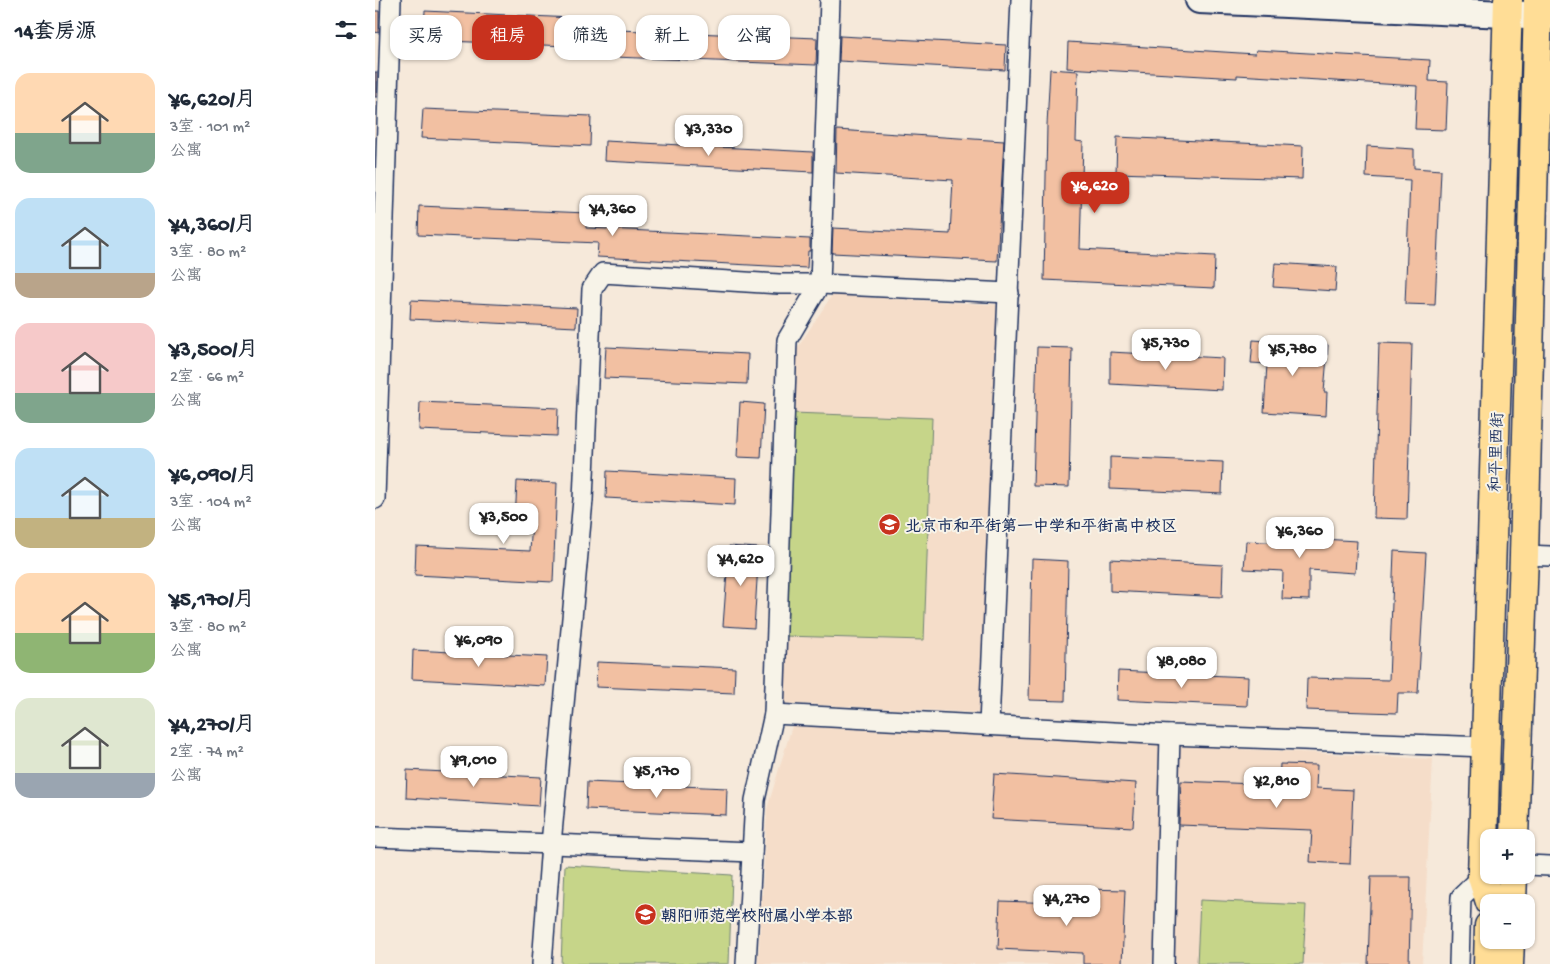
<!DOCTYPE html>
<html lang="zh">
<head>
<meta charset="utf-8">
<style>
	:root { --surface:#fff; --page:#f2f2f3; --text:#1f2937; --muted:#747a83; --accent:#c8321e }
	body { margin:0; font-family:"Gochi Hand","LXGW WenKai TC",sans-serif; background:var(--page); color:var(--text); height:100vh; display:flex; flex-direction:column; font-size:19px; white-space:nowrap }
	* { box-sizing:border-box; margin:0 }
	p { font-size:16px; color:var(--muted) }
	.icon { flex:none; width:28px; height:28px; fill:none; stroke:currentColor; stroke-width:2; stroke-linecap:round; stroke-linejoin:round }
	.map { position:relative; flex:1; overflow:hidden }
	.side { display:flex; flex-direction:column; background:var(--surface); width:375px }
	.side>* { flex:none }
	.banner { position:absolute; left:15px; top:15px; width:475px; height:45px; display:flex; gap:10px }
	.tools { position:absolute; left:1105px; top:829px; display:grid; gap:10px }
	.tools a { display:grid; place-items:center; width:55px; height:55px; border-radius:10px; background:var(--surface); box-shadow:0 1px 4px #0004; font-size:25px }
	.price { position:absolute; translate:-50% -42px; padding:0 11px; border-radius:10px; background:#fff; color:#222; font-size:16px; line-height:32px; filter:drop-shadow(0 1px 2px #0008) }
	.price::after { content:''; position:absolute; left:50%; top:30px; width:15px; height:11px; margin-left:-8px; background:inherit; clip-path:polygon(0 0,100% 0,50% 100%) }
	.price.selected { background:var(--accent); color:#fff }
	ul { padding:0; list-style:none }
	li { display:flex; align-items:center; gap:15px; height:125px; padding:0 15px }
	li span { display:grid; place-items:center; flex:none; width:140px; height:100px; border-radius:15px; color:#555 }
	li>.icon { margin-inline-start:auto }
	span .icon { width:60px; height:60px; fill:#fffc; stroke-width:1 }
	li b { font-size:21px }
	h2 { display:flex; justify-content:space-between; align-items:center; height:60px; padding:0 15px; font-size:21px }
	.chip { padding:0 18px; border-radius:15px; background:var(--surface); box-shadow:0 1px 4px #0004; font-size:18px; line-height:45px }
	.chip.selected { background:var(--accent); color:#fff }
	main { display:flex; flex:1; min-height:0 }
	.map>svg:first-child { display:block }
</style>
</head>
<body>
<main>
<section class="side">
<h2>14套房源<svg class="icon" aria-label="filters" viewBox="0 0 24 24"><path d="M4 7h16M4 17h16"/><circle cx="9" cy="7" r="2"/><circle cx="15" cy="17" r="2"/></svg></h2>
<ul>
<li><span style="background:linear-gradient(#ffd9b3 60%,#7fa58c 0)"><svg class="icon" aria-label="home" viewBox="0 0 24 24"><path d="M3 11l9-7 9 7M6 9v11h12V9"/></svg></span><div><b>¥6,620/月</b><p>3室 · 101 m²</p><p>公寓</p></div></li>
<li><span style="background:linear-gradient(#bfe0f5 75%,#b9a48a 0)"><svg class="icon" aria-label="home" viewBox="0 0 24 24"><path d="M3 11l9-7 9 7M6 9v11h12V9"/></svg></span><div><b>¥4,360/月</b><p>3室 · 80 m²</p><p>公寓</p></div></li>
<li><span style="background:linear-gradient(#f6c9c9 70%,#7fa58c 0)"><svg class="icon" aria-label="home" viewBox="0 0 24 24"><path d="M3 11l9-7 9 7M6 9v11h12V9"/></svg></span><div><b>¥3,500/月</b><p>2室 · 66 m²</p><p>公寓</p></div></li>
<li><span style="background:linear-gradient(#bfe0f5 70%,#c2b280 0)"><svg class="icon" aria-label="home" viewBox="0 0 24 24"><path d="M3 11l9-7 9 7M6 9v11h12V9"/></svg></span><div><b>¥6,090/月</b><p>3室 · 104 m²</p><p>公寓</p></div></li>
<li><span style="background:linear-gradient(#ffd9b3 60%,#8fb573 0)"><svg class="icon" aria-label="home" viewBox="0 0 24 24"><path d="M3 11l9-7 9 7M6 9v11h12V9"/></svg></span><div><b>¥5,170/月</b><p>3室 · 80 m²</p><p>公寓</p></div></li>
<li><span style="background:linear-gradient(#dfe7d0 75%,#9aa5b1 0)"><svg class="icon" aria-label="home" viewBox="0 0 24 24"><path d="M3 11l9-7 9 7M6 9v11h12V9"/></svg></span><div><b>¥4,270/月</b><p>2室 · 74 m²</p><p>公寓</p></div></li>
</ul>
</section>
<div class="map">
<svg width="1175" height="964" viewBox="0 0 1175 964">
	<rect width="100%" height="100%" fill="#f6e9da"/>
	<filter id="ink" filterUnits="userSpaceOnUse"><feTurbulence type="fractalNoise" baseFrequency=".02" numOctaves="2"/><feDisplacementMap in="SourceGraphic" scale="10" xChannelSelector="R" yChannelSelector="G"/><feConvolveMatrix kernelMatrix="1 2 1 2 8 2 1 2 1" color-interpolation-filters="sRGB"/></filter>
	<g filter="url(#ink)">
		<!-- built -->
		<g fill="#f5ddc9">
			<path d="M 457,295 L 625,305 L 606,713 L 407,703 L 419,353 Z"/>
			<path d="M 417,726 L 1058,759 L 1047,964 L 383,964 L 392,809 Z"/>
		</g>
		<!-- green -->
		<g fill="#c6d589" stroke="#708274">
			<path d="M 417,413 L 557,418 L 549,640 L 409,636 Z"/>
			<path d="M 190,865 L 357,875 L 354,964 L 186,964 Z"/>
			<path d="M 825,900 L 931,905 L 928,964 L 822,964 Z"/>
		</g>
		<!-- building -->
		<g fill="#f2c0a2" stroke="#1b2f5e">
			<path d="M 0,11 L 4,11 L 4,33 L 0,32 Z"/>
			<path d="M 50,11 L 218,19 L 218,29 L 442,38 L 441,65 L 239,57 L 240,48 L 48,40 Z"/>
			<path d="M 465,36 L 631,45 L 630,70 L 464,61 Z"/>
			<path d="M 693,42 L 880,54 L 881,50 L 1055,60 L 1054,81 L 1073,82 L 1071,130 L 1040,129 L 1042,86 L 862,75 L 862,78 L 692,68 Z"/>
			<path d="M 675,69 L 703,71 L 701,141 L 708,142 L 705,249 L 840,256 L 839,288 L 669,280 L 672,125 Z"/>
			<rect x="0" y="72" width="2" height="25"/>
			<path d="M 48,109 L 216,116 L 215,146 L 46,138 Z"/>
			<path d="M 462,130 L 629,141 L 622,261 L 457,253 L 458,228 L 575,234 L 578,180 L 461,173 Z"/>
			<path d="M 742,137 L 928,146 L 927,179 L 741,173 Z"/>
			<path d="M 230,141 L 438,152 L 438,172 L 229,161 Z"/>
			<path d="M 992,146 L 1039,149 L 1039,168 L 1066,170 L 1060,305 L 1030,304 L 1035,180 L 991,177 Z"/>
			<path d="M 44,206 L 212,213 L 211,228 L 435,239 L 435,251 L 433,251 L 432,268 L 222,257 L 223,243 L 43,235 Z"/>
			<path d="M 900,263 L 962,267 L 960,291 L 898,287 Z"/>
			<path d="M 36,300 L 202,308 L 201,327 L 35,319 Z"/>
			<path d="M 878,340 L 953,345 L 949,392 L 952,392 L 951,416 L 889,412 L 892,364 L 876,363 Z"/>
			<path d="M 1004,343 L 1037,344 L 1032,519 L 999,518 Z"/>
			<path d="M 231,347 L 373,354 L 372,384 L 229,378 Z"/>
			<path d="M 662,347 L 697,348 L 694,487 L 658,486 Z"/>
			<path d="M 735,352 L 848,358 L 847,390 L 735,384 Z"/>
			<path d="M 45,402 L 183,408 L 182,436 L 44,430 Z"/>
			<path d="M 365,402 L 389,404 L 386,458 L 362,457 Z"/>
			<path d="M 735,457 L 848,462 L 847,494 L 735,489 Z"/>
			<path d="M 232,471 L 361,478 L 360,505 L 231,498 Z"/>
			<path d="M 142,481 L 182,483 L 178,582 L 40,575 L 41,546 L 155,551 L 157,523 L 140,522 Z"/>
			<path d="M 907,523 L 929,525 L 929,538 L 982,541 L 980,573 L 934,570 L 934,600 L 907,599 L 908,571 L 869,569 L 871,541 L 907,543 Z"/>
			<path d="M 354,546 L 384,548 L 379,628 L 348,626 Z"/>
			<path d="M 1019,551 L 1051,553 L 1043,693 L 1023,693 L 1022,713 L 931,710 L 932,678 L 1014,680 Z"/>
			<path d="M 657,559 L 693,561 L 690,701 L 654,700 Z"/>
			<path d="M 735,559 L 848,565 L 847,597 L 735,591 Z"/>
			<path d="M 38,650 L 172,657 L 170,686 L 37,679 Z"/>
			<path d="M 222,662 L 360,668 L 359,693 L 221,687 Z"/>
			<path d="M 743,671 L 873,677 L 872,706 L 742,700 Z"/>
			<path d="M 905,764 L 942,765 L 941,788 L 978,790 L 975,864 L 935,862 L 937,830 L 804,825 L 806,781 L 904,785 Z"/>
			<path d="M 32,770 L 166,777 L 164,806 L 31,798 Z"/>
			<path d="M 619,774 L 761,783 L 758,827 L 616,819 Z"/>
			<path d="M 212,782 L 352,788 L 351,815 L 211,809 Z"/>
			<path d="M 996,877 L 1036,877 L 1034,964 L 993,964 Z"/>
			<path d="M 711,889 L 750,890 L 747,964 L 708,964 L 708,953 L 623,949 L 625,901 L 710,904 Z"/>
		</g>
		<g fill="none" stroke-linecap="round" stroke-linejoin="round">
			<defs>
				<g id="street">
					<path d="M 0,499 L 16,0"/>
					<path d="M 1149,555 L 1175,556"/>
					<path d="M 399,714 L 795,735 L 1111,747"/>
					<path d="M 614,725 L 646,0"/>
					<path d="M 0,837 L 377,852"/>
					<path d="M 1151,865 L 1175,866"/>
					<path d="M 167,964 L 176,844 L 208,500 L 217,289 L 228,273 L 404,284 L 445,284 L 634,293"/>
					<path d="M 371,964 L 380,800 L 399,714 L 412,340 L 445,284 L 455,0"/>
					<path d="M 789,964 L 795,735"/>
					<path d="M 1084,964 L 1086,897 L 1107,877"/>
				</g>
				<path id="secondary" d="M 824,0 L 1175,16"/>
				<g id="primary">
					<path d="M 1139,838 L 1149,555 L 1163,0"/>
					<path d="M 1115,902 L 1107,877 L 1133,0"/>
					<path d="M 1137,902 L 1138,875"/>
					<path d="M 1113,964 L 1114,926"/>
					<path d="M 1134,964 L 1135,940"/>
				</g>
			</defs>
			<!-- street casing -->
			<use href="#street" stroke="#1b2f5e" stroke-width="22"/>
			<!-- secondary casing -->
			<use href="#secondary" stroke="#1b2f5e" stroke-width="30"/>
			<!-- primary casing -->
			<use href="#primary" stroke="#1b2f5e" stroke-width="31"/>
			<!-- street -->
			<use href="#street" stroke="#f7f3e8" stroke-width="19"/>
			<!-- secondary -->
			<use href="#secondary" stroke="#f7f3e8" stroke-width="26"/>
			<!-- primary -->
			<use href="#primary" stroke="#ffdd96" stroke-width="28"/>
		</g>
	</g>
	<!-- icons -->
	<defs>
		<symbol id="school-disc" viewBox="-11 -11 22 22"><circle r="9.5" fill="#c8321e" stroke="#f7f3e8"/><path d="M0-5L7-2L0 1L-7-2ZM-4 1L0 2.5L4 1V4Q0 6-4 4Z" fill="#fff"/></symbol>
	</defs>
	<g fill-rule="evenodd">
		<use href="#school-disc" x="502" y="512" width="25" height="25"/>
		<use href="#school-disc" x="258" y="902" width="25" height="25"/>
	</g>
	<g text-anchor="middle" stroke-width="4" stroke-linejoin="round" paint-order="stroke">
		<!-- street labels -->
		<g font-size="16" fill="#1b2f5e" stroke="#f7f3e8">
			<text transform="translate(1120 452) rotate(-88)" y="6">和平里西街</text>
		</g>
		<!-- poi labels -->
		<g font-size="16" font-weight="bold" fill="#1b2f5e" stroke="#f7f3e8" text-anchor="start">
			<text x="530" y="531">北京市和平街第一中学和平街高中校区</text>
			<text x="286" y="921">朝阳师范学校附属小学本部</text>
		</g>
	</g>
</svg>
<div class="tools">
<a>+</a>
<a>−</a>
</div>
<b class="price" style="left:334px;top:157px">¥3,330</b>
<b class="price selected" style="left:720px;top:214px">¥6,620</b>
<b class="price" style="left:238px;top:237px">¥4,360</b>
<b class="price" style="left:791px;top:371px">¥5,730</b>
<b class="price" style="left:918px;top:377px">¥5,780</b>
<b class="price" style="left:129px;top:545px">¥3,500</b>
<b class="price" style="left:925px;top:559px">¥6,360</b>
<b class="price" style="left:366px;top:587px">¥4,620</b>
<b class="price" style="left:104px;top:668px">¥6,090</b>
<b class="price" style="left:807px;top:689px">¥8,080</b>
<b class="price" style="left:99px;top:788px">¥9,010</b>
<b class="price" style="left:282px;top:799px">¥5,170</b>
<b class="price" style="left:902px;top:809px">¥2,810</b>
<b class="price" style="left:692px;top:927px">¥4,270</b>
<div class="banner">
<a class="chip">买房</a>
<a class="chip selected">租房</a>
<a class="chip">筛选</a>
<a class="chip">新上</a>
<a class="chip">公寓</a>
</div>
</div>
</main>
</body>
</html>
